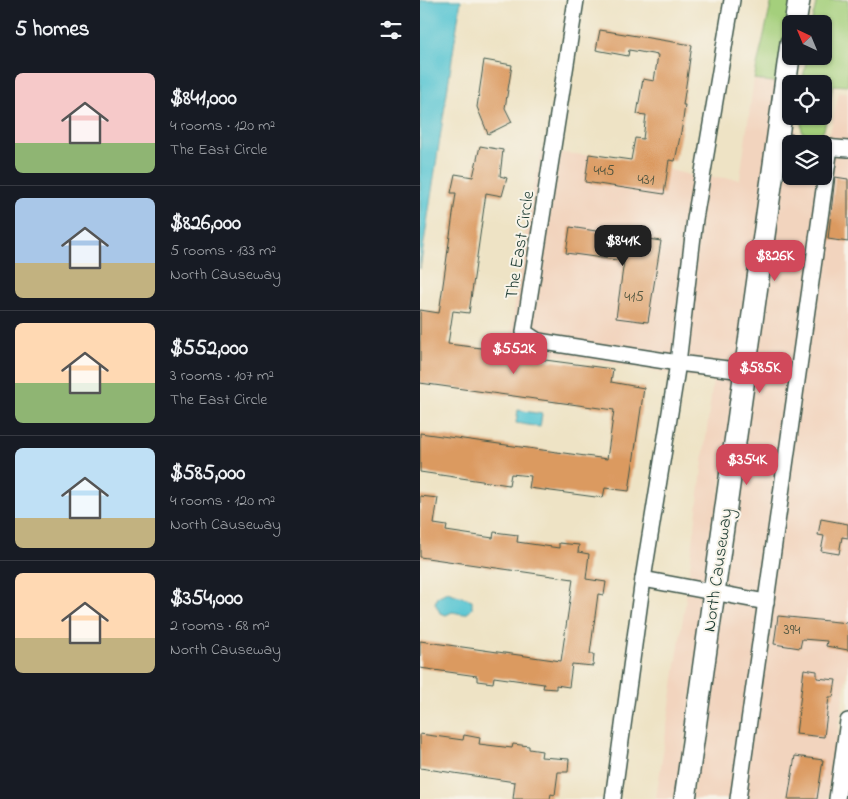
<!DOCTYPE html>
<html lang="en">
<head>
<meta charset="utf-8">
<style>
	:root { --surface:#171b24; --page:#20242c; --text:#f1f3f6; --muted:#9ea1a6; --line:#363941; --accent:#d1495b }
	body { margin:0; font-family:"Indie Flower",sans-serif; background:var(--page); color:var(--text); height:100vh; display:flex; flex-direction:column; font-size:19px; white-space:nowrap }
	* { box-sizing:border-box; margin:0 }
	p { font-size:16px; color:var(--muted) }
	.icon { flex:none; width:28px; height:28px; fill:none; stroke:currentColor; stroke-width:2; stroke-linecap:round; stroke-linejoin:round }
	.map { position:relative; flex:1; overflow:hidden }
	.sheet { display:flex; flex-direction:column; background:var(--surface); width:420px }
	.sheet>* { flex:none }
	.needle { width:32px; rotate:316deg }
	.controls { position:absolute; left:362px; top:15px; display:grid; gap:10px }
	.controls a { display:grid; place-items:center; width:50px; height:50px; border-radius:8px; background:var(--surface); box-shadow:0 1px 4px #0004; font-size:25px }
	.price { position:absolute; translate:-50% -42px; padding:0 11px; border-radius:10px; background:var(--accent); color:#fff; font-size:16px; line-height:32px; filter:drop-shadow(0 1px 2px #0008) }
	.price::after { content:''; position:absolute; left:50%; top:30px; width:15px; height:11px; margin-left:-8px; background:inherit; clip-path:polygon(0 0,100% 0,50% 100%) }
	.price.active { background:#222; color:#fff }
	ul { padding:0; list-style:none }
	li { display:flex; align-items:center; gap:15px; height:125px; padding:0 15px }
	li+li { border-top:1px solid var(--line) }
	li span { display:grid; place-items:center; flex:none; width:140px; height:100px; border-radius:8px; color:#555 }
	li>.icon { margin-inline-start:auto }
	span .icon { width:60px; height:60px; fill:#fffc; stroke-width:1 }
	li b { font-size:21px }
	h2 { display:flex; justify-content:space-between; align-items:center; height:60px; padding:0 15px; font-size:21px }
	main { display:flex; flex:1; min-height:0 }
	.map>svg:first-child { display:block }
</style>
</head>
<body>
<main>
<section class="sheet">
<h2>5 homes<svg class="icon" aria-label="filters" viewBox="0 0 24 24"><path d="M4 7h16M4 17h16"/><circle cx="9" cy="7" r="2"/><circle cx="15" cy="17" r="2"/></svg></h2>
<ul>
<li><span style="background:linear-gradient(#f6c9c9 70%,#8fb573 0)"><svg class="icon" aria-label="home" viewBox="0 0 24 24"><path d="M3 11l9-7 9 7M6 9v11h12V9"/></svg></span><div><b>$841,000</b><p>4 rooms · 120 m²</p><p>The East Circle</p></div></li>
<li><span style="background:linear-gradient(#a9c7e8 65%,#c2b280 0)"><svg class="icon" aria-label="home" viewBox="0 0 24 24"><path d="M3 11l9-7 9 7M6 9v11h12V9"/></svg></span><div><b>$826,000</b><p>5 rooms · 133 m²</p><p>North Causeway</p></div></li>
<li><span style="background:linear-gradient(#ffd9b3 60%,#8fb573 0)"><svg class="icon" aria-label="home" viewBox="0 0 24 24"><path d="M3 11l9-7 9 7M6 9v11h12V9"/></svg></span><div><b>$552,000</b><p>3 rooms · 107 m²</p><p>The East Circle</p></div></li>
<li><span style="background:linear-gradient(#bfe0f5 70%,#c2b280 0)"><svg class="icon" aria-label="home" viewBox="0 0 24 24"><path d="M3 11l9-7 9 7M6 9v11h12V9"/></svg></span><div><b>$585,000</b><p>4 rooms · 120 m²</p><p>North Causeway</p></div></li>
<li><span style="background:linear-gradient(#ffd9b3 65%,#c2b280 0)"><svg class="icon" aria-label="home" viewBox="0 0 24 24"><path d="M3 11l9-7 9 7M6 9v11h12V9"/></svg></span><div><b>$354,000</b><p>2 rooms · 68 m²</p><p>North Causeway</p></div></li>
</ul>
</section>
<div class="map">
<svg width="428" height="799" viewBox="0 0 428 799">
	<rect width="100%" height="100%" fill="#f7f3e8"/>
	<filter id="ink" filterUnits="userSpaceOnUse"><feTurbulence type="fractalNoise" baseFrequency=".02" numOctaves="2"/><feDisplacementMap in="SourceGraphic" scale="10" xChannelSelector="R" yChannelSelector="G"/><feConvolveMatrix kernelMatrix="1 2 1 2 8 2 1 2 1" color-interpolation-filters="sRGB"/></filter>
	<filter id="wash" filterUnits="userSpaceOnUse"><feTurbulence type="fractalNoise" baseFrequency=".0096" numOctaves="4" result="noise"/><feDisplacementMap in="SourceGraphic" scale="20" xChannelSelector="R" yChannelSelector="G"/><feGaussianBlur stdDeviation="1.12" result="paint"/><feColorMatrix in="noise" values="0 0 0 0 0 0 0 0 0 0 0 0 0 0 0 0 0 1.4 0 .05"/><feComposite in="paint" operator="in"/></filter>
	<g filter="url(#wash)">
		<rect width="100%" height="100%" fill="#eee3c5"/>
		<!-- built -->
		<g fill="#f2d4be">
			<path d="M 334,79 L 358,83 L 257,799 L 236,799 L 267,591 L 293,380 L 89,347 L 107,216 L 122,151 L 207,159 L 274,176 L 320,179 Z"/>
			<path d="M 419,92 L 428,93 L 428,665 L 408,799 L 272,799 L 371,116 L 375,116 L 376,133 L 395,144 L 371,144 L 371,176 L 404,176 L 404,144 L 396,144 L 410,133 Z"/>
		</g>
		<!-- green -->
		<g fill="#a4cf7b" stroke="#628658">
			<path d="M 352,0 L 371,0 L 358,83 L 334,79 Z"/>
			<path d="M 397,0 L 428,0 L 428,86 L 413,85 L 404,130 L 395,138 L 382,132 L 381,116 L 404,116 L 404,84 L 382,84 L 387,56 L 404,56 L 404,24 L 391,24 Z"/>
		</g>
		<!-- water -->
		<g fill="#5ac6d3" stroke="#3c8284">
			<path d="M 0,0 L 41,0 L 0,269 Z"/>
			<path d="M 98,410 L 122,414 L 120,427 L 96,423 Z"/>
			<path d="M 27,592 L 52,600 L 52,609 C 45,617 41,613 32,612 L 26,615 L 20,613 L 15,603 L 17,597 Z"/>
		</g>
		<g id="blocks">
			<!-- building -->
			<g fill="#db9a60">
				<path d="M 180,30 L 272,45 L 263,105 L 265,105 L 262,127 L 255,161 L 249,160 L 244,194 L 165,182 L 169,154 L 211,160 L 215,138 L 223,139 L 226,115 L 217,114 L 223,79 L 234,81 L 238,55 L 209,50 L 208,56 L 176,50 Z"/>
				<path d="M 64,60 L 92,65 L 85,108 L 92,122 L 68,134 L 57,107 Z"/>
				<path d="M 60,146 L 83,150 L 80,176 L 87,178 L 82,196 L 66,193 L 49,313 L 33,311 L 28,344 L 110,354 L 110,358 L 193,369 L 191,382 L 224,388 L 209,491 L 185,488 L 183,498 L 109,488 L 111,476 L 91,474 L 89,485 L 0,472 L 0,433 L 187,459 L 194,410 L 0,383 L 0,310 L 19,313 L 36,193 L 31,193 L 35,174 L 53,177 Z"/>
				<path d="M 415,177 L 428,179 L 428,242 L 408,239 Z"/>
				<path d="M 150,227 L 241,241 L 228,322 L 196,318 L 204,261 L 146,253 Z"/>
				<path d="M 0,496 L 18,498 L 14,524 L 27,526 L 26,531 L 73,538 L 74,532 L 98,535 L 97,542 L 139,548 L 139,543 L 159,545 L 158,552 L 169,554 L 166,579 L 186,582 L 184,595 L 178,594 L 170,654 L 174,654 L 173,666 L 152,664 L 149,687 L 136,685 L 136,689 L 123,688 L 124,684 L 74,677 L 73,683 L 57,681 L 57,676 L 0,668 L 0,641 L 141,661 L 153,579 L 0,557 Z"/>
				<path d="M 401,519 L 428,524 L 428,538 L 422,537 L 419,554 L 401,551 L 404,536 L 398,535 Z"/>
				<path d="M 358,616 L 428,623 L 428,650 L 406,646 L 407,641 L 382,639 L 380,648 L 354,644 Z"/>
				<path d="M 384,669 L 397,671 L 397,678 L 416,680 L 413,697 L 409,697 L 404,737 L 376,734 Z"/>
				<path d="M 0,734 L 43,740 L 44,735 L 60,738 L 59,744 L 92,748 L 93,744 L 109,746 L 109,749 L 122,751 L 121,757 L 149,759 L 148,772 L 138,772 L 135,795 L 131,794 L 130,799 L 93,799 L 95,782 L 0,768 Z"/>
				<path d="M 375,756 L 403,760 L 397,799 L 368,799 Z"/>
			</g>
		</g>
	</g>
	<g filter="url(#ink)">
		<use href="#blocks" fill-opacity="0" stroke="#3e564a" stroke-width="1"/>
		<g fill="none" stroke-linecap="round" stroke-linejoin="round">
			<defs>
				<g id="minor">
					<path d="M 156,0 L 104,332 L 118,341 L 258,363 L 324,371"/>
					<path d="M 357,141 L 381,144"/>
					<path d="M 404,147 L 428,149"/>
					<path d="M 223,579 L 346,602"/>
					<path d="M 193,799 L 223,579 L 258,363 L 275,219 L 312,0"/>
					<path d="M 318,799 L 410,147"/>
					<path d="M 417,799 L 428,721"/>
				</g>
				<g id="secondary">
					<path d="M 375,24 L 379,0"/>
					<path d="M 265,799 L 371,43"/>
				</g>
			</defs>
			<!-- minor casing -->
			<use href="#minor" stroke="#3e564a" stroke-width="18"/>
			<!-- secondary casing -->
			<use href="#secondary" stroke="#3e564a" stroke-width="24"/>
			<!-- minor -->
			<use href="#minor" stroke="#fff" stroke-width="15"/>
			<!-- secondary -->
			<use href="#secondary" stroke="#fff" stroke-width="21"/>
		</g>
	</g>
	<g text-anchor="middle" stroke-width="4" stroke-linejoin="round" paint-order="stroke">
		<!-- number labels -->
		<g font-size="15" fill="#4e543f">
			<text x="184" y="175">445</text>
			<text x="226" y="184">431</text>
			<text x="214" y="301">415</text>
			<text x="372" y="634">394</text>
		</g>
		<!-- street labels -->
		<g font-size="18" fill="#1f3d34" stroke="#f7f3e8">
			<text transform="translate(99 245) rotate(-81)" y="6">The East Circle</text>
			<text transform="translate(297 570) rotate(-82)" y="6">North Causeway</text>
		</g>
	</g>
</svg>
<div class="controls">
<a><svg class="needle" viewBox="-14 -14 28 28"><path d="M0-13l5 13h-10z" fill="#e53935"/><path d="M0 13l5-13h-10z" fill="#9ea1a6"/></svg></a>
<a><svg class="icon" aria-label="locate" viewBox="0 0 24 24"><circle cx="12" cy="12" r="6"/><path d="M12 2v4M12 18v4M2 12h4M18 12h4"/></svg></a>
<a><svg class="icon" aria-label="layers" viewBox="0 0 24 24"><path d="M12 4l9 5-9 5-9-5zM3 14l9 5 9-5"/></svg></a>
</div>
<b class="price active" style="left:203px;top:267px">$841K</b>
<b class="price" style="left:355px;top:282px">$826K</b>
<b class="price" style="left:94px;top:375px">$552K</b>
<b class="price" style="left:340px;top:394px">$585K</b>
<b class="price" style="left:327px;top:486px">$354K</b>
</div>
</main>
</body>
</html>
